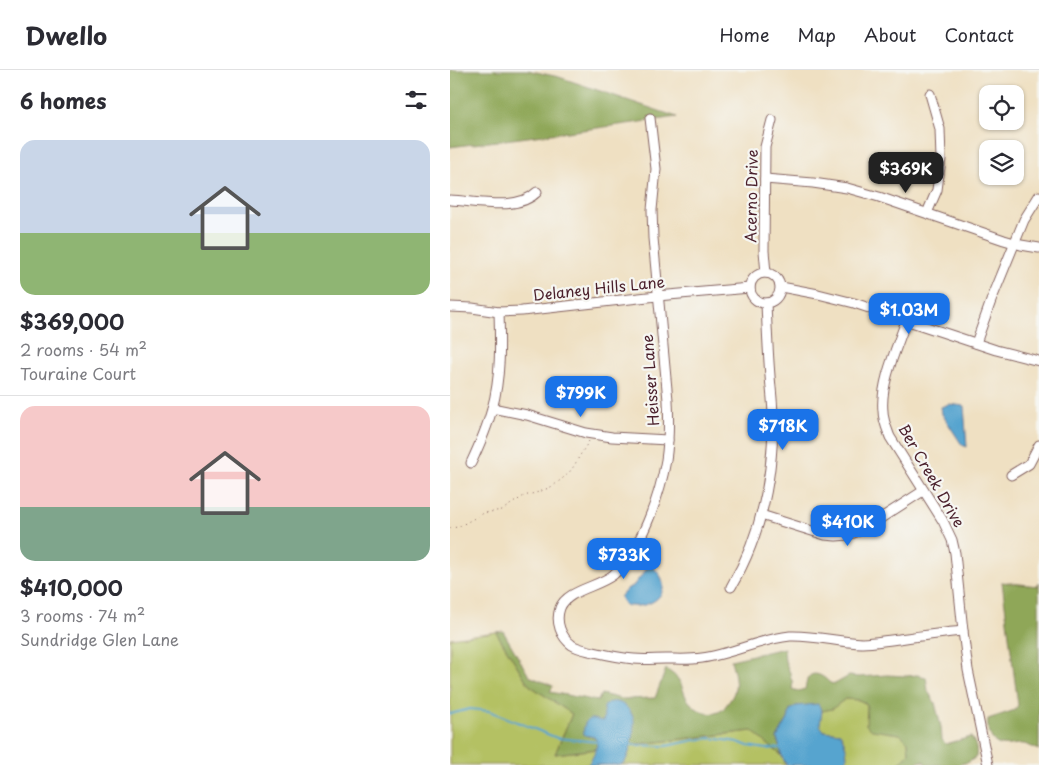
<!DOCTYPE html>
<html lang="en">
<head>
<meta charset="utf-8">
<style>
	:root { --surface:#fff; --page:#f2f2f3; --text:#2b2b33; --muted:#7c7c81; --line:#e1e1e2; --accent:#1a73e8 }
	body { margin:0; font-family:"Playpen Sans",sans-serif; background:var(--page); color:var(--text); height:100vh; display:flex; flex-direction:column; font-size:19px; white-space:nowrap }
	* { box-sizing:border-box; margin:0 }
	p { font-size:16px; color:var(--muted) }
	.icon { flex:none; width:28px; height:28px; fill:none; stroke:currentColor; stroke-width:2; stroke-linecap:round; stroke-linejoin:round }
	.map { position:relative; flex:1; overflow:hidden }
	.panel { display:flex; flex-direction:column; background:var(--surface); width:450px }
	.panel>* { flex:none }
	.buttons { position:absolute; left:529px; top:15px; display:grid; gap:10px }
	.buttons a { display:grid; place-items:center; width:45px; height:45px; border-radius:10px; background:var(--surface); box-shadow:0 1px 4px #0004; font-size:25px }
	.price { position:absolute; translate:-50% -42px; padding:0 11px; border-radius:10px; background:var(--accent); color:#fff; font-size:16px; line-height:32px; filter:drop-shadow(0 1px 2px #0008) }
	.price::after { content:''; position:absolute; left:50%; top:30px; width:15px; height:11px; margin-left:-8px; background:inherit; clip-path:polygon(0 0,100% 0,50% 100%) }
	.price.on { background:#222; color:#fff }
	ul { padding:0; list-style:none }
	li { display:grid; align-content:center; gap:10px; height:265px; padding:0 20px }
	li+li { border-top:1px solid var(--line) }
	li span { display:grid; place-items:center; height:155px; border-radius:15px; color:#555 }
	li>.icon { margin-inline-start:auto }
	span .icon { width:90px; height:90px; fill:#fffc; stroke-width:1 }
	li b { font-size:21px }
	h2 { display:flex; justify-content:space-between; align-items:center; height:60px; padding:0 20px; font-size:21px }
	header { display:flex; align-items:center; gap:30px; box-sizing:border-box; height:70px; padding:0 25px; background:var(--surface); border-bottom:1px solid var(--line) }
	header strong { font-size:24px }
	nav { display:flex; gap:28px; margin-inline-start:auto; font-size:18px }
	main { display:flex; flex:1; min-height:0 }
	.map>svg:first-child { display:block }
</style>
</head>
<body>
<header>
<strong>Dwello</strong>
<nav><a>Home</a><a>Map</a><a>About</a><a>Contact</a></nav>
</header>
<main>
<section class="panel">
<h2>6 homes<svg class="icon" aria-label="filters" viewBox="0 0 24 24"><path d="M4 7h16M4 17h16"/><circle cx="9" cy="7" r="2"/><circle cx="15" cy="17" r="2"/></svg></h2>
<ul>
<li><span style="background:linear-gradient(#c9d6e8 60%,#8fb573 0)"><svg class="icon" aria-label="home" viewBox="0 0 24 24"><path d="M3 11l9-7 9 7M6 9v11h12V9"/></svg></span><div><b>$369,000</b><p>2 rooms · 54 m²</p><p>Touraine Court</p></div></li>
<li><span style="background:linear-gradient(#f6c9c9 65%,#7fa58c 0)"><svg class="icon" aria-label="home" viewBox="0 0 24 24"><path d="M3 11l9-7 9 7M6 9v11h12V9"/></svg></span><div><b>$410,000</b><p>3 rooms · 74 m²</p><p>Sundridge Glen Lane</p></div></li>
</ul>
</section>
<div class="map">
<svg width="589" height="695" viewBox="0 0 589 695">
	<rect width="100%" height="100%" fill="#f6f6f2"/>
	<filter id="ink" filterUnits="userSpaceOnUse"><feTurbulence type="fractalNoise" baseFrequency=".02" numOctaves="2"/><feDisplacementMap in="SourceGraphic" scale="10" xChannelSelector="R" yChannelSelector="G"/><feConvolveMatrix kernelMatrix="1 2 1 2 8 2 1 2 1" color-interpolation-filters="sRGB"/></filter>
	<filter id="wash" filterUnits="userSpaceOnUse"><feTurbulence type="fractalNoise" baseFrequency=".0096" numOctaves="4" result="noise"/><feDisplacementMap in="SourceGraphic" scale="20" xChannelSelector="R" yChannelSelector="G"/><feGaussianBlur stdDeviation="1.12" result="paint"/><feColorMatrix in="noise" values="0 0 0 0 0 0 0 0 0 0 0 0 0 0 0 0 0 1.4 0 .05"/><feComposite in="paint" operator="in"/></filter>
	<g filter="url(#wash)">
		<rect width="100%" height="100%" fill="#efe0c2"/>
		<!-- green -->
		<g fill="#b4c163" stroke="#7f7047">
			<path d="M 46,562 L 79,615 L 122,644 L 105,684 L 302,661 L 332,686 L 336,695 L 0,695 L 0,568 Z"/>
			<path d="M 395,629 L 409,630 L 417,634 L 417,642 L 436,662 L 450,664 L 458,672 L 459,683 L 451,692 L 446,695 L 396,695 C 398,684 396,673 390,663 L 374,661 L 369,655 L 372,641 L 382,639 Z"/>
		</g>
		<!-- forest -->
		<g fill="#8fa759" stroke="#6c6342">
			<path d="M 0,0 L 77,0 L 109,7 L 227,47 L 140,59 L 0,77 Z"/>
			<path d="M 552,512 L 588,516 L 589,513 L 589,680 C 584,678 579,675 574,674 C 561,673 546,682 540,664 C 538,659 537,655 538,649 L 565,640 L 568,635 Z"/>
			<path d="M 53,561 L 79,606 L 103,616 L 100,622 L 148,631 L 151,624 L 172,629 L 205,628 L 216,599 C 220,602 225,605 228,609 C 232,614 233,621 236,627 C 243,639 259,649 272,640 C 274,639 275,636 277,634 C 290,619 285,607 281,590 L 334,578 L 335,591 L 340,603 L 341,609 L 343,612 L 342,619 L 348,621 L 355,619 C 356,616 356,613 357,610 C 362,598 375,607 380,613 L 385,614 L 399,606 L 408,607 L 437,605 L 456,606 L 467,605 L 476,607 L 478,621 L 485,633 L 491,657 L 492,670 L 496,674 L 521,667 C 526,674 527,679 526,687 L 519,692 L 510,694 L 509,695 L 476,695 L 474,691 L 468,692 L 465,695 L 446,695 L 451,692 L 459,683 L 458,672 L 450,664 L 422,660 L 416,655 L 417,634 L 409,630 L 395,629 L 382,639 L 372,641 L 368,635 L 346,636 L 340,640 L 338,649 L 327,668 L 332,686 L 302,661 L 180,675 L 182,668 L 169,632 L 157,634 L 153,651 L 149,651 L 143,649 L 137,666 L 141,666 L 146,668 L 147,675 L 146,679 L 105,684 L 122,644 L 79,615 L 46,562 Z"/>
		</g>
		<!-- water -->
		<g fill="#56a4cf" stroke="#50627d">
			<path d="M 499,334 L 514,336 L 517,377 L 512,375 L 492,344 L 491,337 Z"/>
			<path d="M 199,496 L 202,496 C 205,499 208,502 210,505 C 223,529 193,540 175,535 L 170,527 L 178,518 L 183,516 Z"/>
			<path d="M 161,632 C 172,630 182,640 184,651 C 185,657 180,684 176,690 C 175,693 173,693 170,695 L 137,695 C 143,689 147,679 147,671 L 144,667 L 134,665 C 133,659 134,651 140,649 C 143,648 149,651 153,651 C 156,642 149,636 161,632 Z"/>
			<path d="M 368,634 L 372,641 L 370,655 L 374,661 L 390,663 C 396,673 398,684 396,695 L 336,695 L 332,686 L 327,668 L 338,649 L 340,640 L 346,636 Z"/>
		</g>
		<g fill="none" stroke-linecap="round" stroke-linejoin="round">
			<!-- stream -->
			<g stroke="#56a4cf" stroke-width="2">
				<path d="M 0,644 L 20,639 L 39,641 L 52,646 L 107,668 L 149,672"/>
				<path d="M 179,675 L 216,676 L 245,670 L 261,668 L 288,672 L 298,676 L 316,679 L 330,678 L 331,679"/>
			</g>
		</g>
	</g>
	<g filter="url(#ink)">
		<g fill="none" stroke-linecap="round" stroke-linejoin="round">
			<defs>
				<g id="minor">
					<path d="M 200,48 L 206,99 L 202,140 L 203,168 L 218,330 C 219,350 219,370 216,390 C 210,425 191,481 163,505 C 148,517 117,520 110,538 C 105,552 111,567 122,575 C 128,579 136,580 144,582 C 157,585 171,588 184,589 C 194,590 205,589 215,589 C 227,589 240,590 252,588 C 282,584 310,569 340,566 C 364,565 388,572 412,573 C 424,573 437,570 449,569 C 470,566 492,563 513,561"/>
					<path d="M 315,109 L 363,113 L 397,118 L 429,127 L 554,170 L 571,175 L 589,178"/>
					<path d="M 0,130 C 26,131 67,142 87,122"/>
					<path d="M 477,143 L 487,120 L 491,89 L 490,59 L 480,24"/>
					<circle cx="315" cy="218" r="15"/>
					<path d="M 316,203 L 314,181 L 315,77 L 322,50"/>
					<path d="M 331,217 L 368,224 L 404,233 L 546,280 L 589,291"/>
					<path d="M 0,237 L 22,238 L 49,242 L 72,241 L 207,226 L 300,218"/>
					<path d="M 456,251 C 447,277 430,314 433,341 C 433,350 437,359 440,367 L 493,451 L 502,470 L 505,483 L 513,561 L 518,600 L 538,695"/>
					<path d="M 526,273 L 541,231 L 574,150 L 589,126"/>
					<path d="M 42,338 L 77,345 L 136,363 L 162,367 L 218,370"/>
					<path d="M 21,393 C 29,376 37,358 42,339 C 51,307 50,274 49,242"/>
					<path d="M 561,405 L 579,394 L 589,375"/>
					<path d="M 311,445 L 375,465 L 386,466 L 398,465 L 414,459 L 473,421"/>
					<path d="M 281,517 C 311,466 323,406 323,348 C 323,334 321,320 320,306 C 318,282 317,257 316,233"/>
				</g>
			</defs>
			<!-- minor casing -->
			<use href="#minor" stroke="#846360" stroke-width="11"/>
			<!-- path -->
			<path stroke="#846360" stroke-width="1" stroke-dasharray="1 4" stroke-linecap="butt" d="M 0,458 L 8,457 L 34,443 L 52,440 L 74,426 L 89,422 L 103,416 L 118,404 L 124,396 L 129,387 L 139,371"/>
			<!-- minor -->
			<use href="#minor" stroke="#fff" stroke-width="9"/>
		</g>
	</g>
	<g text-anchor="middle" stroke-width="4.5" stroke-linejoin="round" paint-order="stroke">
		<!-- street labels -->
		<g font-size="15" fill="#4a1f2b" stroke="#f6f6f2">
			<text transform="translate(302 126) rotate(-89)" y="5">Acerno Drive</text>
			<text transform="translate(149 219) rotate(-6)" y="5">Delaney Hills Lane</text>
			<text transform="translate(201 310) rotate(-94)" y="5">Heisser Lane</text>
			<text transform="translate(481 406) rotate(60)" y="5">Ber Creek Drive</text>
		</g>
	</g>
</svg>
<div class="buttons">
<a><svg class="icon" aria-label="locate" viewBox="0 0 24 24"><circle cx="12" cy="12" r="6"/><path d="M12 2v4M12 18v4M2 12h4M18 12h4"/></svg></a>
<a><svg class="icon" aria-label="layers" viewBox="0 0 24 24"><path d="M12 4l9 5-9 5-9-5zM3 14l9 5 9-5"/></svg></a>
</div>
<b class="price on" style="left:456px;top:124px">$369K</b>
<b class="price" style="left:459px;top:265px">$1.03M</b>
<b class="price" style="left:131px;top:348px">$799K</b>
<b class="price" style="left:333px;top:381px">$718K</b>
<b class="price" style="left:398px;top:477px">$410K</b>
<b class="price" style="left:174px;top:510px">$733K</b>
</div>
</main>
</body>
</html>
